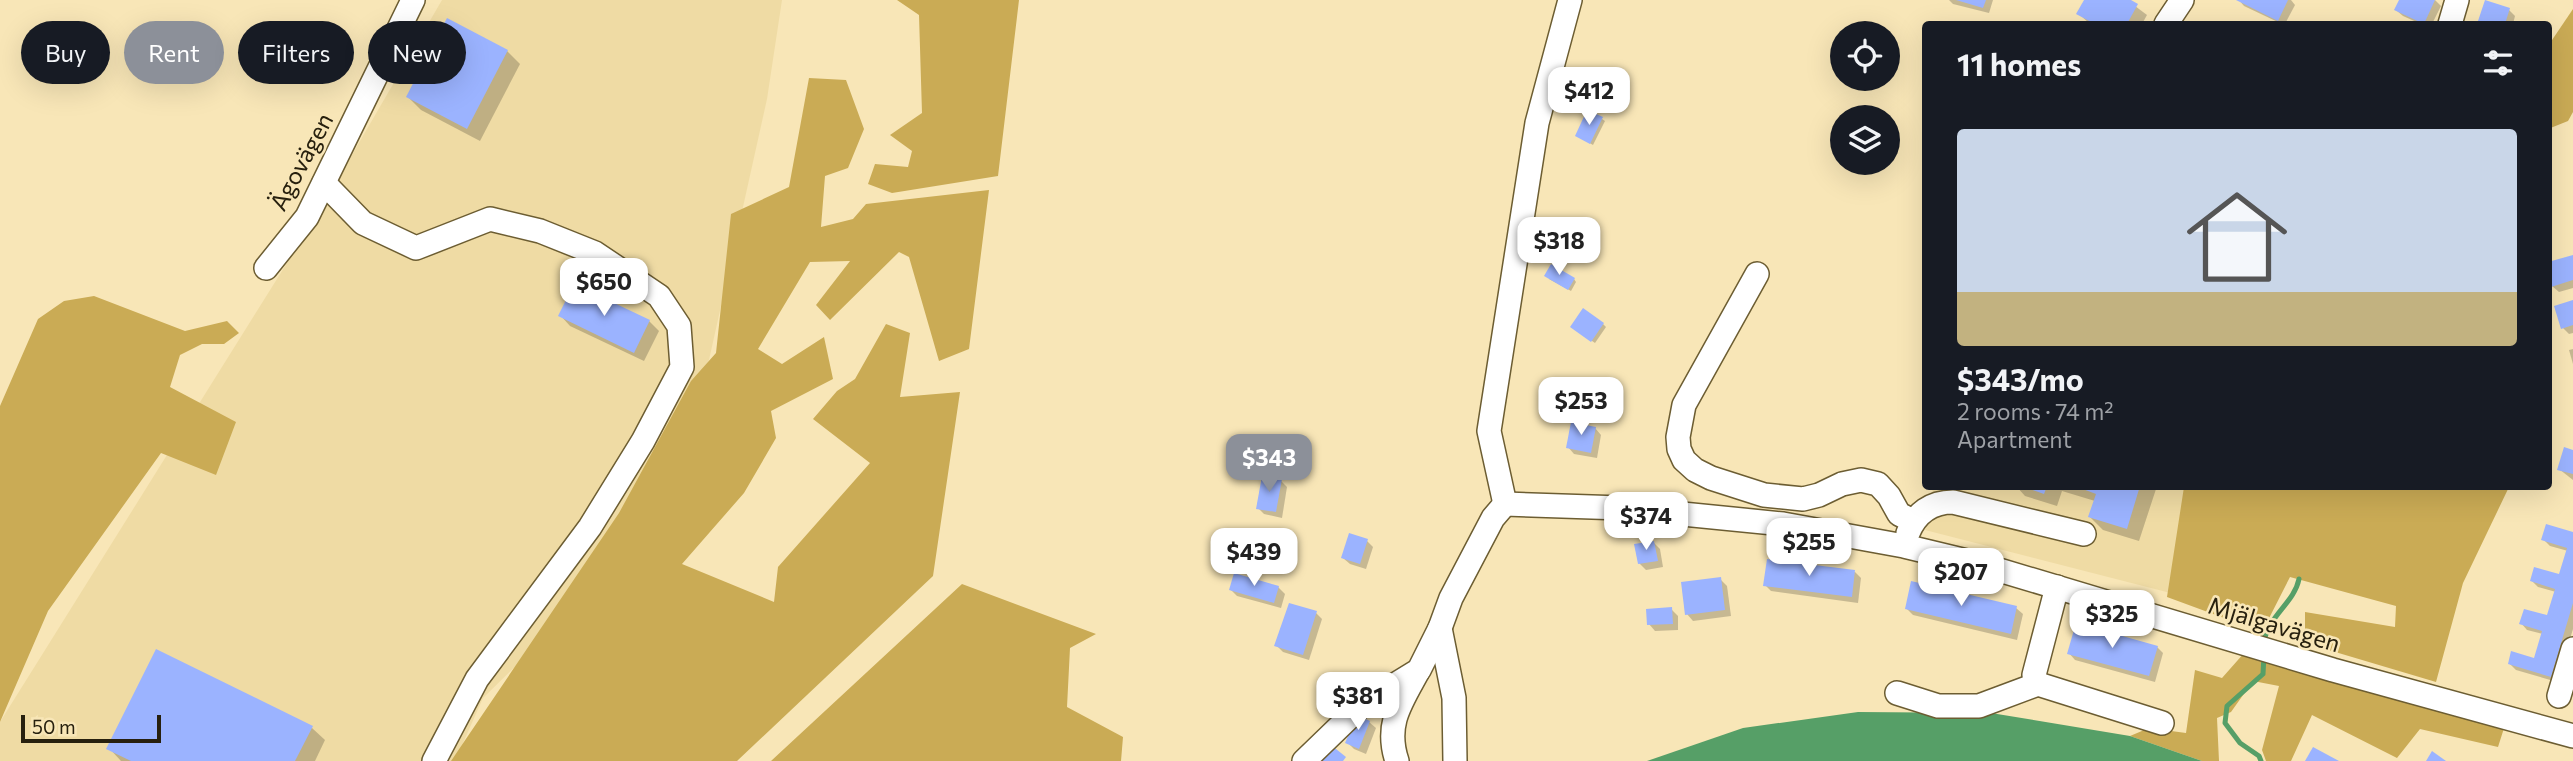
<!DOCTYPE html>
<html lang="en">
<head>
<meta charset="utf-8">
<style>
	:root { --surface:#171b24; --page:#242831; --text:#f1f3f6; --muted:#9ea1a6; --accent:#8c9099 }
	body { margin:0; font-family:Commissioner,sans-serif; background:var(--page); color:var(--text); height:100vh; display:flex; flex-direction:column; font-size:26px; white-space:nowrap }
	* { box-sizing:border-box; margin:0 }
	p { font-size:23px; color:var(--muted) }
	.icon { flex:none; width:38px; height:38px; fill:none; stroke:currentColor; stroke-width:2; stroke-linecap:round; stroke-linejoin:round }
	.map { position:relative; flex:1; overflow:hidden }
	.details { position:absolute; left:1922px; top:21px; width:630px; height:469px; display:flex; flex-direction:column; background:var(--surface); border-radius:7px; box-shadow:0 7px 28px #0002 }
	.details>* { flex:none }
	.guide { position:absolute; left:21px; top:21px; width:665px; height:63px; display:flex; gap:14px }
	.tools { position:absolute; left:1830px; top:21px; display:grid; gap:14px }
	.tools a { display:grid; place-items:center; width:70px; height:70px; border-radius:50%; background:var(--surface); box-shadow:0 7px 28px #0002; font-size:35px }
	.scale { position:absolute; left:21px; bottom:18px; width:140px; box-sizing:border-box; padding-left:7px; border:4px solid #27200e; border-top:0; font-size:19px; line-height:24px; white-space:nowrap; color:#27200e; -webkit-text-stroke:5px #f8e6b7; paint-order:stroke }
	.price { position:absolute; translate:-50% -60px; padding:0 16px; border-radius:14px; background:#fff; color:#222; font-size:23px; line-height:46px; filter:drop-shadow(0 2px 4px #0008) }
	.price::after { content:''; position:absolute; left:50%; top:42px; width:21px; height:16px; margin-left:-10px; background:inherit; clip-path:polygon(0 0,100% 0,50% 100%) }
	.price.active { background:var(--accent); color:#fff }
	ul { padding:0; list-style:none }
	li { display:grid; align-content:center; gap:14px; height:371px; padding:0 35px }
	li span { display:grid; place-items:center; height:217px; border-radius:7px; color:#555 }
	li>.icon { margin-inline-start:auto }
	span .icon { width:126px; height:126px; fill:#fffc; stroke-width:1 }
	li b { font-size:30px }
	h2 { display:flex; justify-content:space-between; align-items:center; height:84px; padding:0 35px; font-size:30px }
	.pill { padding:0 24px; border-radius:32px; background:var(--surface); box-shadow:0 7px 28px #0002; font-size:24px; line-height:63px }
	.pill.active { background:var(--accent); color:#fff }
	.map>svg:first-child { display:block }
</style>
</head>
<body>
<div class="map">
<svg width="2573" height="761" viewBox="0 0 2573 761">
	<rect width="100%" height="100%" fill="#f8e6b7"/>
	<!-- built -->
	<g fill="#efdba4">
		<path d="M 442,0 L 782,0 L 767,99 L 709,360 L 575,608 L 483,698 L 455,761 L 0,761 L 0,722 L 317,215 Z"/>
		<path d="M 1933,487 L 2206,487 L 2190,598 L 1925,530 Z"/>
	</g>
	<!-- forest -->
	<g fill="#caab55">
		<path d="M 897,0 L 1019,0 L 998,176 L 892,193 L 868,184 L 875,164 L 908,167 L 912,151 L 890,135 L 922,113 L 919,15 Z"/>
		<path d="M 2573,9 L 2573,112 L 2568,121 L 2548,129 L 2548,46 Z"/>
		<path d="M 809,78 L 846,80 L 864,129 L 848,168 L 825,176 L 821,227 L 853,219 L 866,204 L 989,190 L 969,349 L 939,361 L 909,257 L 899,252 L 830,320 L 816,305 L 850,261 L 810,262 L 758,349 L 782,364 L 824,337 L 833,379 L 771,411 L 776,438 L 744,493 L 682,564 L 774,602 L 778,567 L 870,463 L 813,419 L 837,391 L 855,379 L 886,324 L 910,333 L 900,397 L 960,392 L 933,576 L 737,761 L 451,761 L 619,513 L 691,381 L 716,353 L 731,214 L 789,187 Z"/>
		<path d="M 94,296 L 185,331 L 227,321 L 239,333 L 224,344 L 202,344 L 180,355 L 170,387 L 236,422 L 216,475 L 161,453 L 48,611 L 0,722 L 0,406 L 38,319 L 64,301 Z"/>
		<path d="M 2184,487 L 2184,486 L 2509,487 L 2463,583 L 2436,682 L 2305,643 L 2305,612 L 2395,627 L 2396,606 L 2290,577 L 2262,632 L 2167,597 Z"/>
		<path d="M 962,584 L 1096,634 L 1070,648 L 1067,707 L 1123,737 L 1121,761 L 771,761 Z"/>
		<path d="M 2245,652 L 2505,725 L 2498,747 L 2420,729 L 2397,758 L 2312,715 L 2291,761 L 2266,761 L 2262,750 L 2279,686 L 2253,681 L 2231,712 L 2217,718 L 2219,761 L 2202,761 L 2130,736 L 2149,728 L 2186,733 L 2195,670 L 2222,678 Z"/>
	</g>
	<!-- water -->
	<path fill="#569f67" d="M 1858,712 L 1991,713 L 2130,736 L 2202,761 L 1647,761 L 1743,728 Z"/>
	<!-- shadow -->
	<g fill="#0003">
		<path d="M 1949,0 L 1993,0 L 1989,13 L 1953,4 Z"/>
		<path d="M 2086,0 L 2127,0 L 2147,15 L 2142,24 L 2090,24 L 2079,14 Z"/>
		<path d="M 2239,0 L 2291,0 L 2295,5 L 2285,24 L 2282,24 L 2244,6 Z"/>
		<path d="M 2401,0 L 2435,0 L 2441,6 L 2432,24 L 2421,24 L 2403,16 L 2396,10 Z"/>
		<path d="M 2486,3 L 2509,10 L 2515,16 L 2513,24 L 2479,24 Z"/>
		<path d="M 507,51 L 520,64 L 480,141 L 421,110 L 408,97 Z"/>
		<path d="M 1602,119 L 1605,121 L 1593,145 L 1577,136 Z"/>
		<path d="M 2573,256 L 2573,288 L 2559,292 L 2552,286 L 2548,264 Z"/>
		<path d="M 1549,279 L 1574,279 L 1576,282 L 1571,291 Z"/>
		<path d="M 2573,302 L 2573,333 L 2569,334 L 2563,328 Z"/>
		<path d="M 561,316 L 649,321 L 659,331 L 644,361 L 570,326 Z"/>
		<path d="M 1603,324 L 1606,327 L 1595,343 L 1575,329 Z"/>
		<path d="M 2573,349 L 2573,364 L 2569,350 Z"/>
		<path d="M 1595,428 L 1601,435 L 1597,458 L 1574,454 L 1568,447 Z"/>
		<path d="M 2573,452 L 2573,480 L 2559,469 Z"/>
		<path d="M 1281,481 L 1287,487 L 1282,518 L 1264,514 L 1258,508 Z"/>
		<path d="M 2016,486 L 2157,486 L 2139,541 L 2103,530 L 2090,517 L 2095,501 L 2062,491 L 2057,506 L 2025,496 Z"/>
		<path d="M 2573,533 L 2573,629 L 2557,682 L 2516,670 L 2510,664 L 2535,660 L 2543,634 L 2527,630 L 2521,623 L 2548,618 L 2556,592 L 2538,587 L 2532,581 L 2560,576 L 2568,551 L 2550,546 L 2543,539 Z"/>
		<path d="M 1367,541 L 1373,547 L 1366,569 L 1350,564 L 1343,558 Z"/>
		<path d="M 1654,543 L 1660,549 L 1663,567 L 1646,570 L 1639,563 Z"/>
		<path d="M 1258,546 L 1264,552 L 1263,568 L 1240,566 L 1234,559 Z"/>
		<path d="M 1855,572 L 1861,578 L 1858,603 L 1771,591 L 1765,585 Z"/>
		<path d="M 1720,579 L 1727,586 L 1731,616 L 1693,621 L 1687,614 Z"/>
		<path d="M 1278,587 L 1285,594 L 1281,608 L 1237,596 L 1231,590 Z"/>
		<path d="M 2016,608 L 2023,614 L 2017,640 L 1913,615 L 1907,609 Z"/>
		<path d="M 1671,609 L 1678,616 L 1678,630 L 1655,631 L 1649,624 Z"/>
		<path d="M 1316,613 L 1322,619 L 1309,660 L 1283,652 L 1276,645 Z"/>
		<path d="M 2157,647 L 2163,653 L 2155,682 L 2075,660 L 2069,653 Z"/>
		<path d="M 1369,722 L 1376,728 L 1366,754 L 1354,749 L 1348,743 Z"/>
		<path d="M 312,728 L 325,740 L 315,761 L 121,761 L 109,748 Z"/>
	</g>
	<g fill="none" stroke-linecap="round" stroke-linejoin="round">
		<!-- stream -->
		<g stroke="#569f67" stroke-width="5">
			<path d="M 2264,645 C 2265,618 2294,604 2299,579"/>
			<path d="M 2261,761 L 2259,756 L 2240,743 L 2225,723 L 2227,706 L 2263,674 L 2264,655"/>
		</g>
	</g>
	<!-- building -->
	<g fill="#9bb3ff">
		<path d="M 1956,0 L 1986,0 L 1983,8 Z"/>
		<path d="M 2084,0 L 2131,0 L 2138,4 L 2127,24 L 2095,24 L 2076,14 Z"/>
		<path d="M 2236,0 L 2288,0 L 2278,21 Z"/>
		<path d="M 2399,0 L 2435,0 L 2424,24 L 2394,10 Z"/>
		<path d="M 2485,0 L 2510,8 L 2505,24 L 2477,24 Z"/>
		<path d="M 447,18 L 508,50 L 467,129 L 406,97 Z"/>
		<path d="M 1587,110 L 1603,117 L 1590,144 L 1575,136 Z"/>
		<path d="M 2573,255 L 2573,280 L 2551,287 L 2548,262 Z"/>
		<path d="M 1551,264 L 1575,278 L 1568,290 L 1544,276 Z"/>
		<path d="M 574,284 L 650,320 L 634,353 L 558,316 Z"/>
		<path d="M 2573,300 L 2573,325 L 2561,329 L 2554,306 Z"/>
		<path d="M 1583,308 L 1604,323 L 1591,342 L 1570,327 Z"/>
		<path d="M 1571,422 L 1596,427 L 1591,453 L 1566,448 Z"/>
		<path d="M 2564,447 L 2573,450 L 2573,474 L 2557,470 Z"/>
		<path d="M 1262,476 L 1282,479 L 1276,512 L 1256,509 Z"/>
		<path d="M 2022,486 L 2047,486 L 2044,494 Z"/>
		<path d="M 2075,486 L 2140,486 L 2127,529 L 2088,517 L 2096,494 Z"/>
		<path d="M 2546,524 L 2573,532 L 2573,603 L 2551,677 L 2508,664 L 2511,651 L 2534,658 L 2542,631 L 2519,624 L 2524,609 L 2547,615 L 2555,589 L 2530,581 L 2534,567 L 2559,574 L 2567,548 L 2541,540 Z"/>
		<path d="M 1349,533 L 1368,539 L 1360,564 L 1341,558 Z"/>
		<path d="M 1654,541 L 1658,561 L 1638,564 L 1634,544 Z"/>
		<path d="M 1233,542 L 1259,544 L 1258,562 L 1232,560 Z"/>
		<path d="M 1767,559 L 1855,570 L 1852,597 L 1763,586 Z"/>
		<path d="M 1234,573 L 1279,586 L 1274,603 L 1229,590 Z"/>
		<path d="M 1721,577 L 1725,610 L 1685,615 L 1681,582 Z"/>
		<path d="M 1911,581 L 2017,606 L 2011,634 L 1905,609 Z"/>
		<path d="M 1289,603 L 1317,611 L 1303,655 L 1274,646 Z"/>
		<path d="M 1672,607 L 1673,624 L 1647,625 L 1646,609 Z"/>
		<path d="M 2076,623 L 2158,646 L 2149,676 L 2067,654 Z"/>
		<path d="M 156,649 L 313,726 L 295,761 L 131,761 L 106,749 Z"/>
		<path d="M 1357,715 L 1370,721 L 1359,749 L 1345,743 Z"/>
		<path d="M 1331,745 L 1346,757 L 1343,761 L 1319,761 Z"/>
		<path d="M 2313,747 L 2339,761 L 2305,761 Z"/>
		<path d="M 2432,751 L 2446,761 L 2426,761 Z"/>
	</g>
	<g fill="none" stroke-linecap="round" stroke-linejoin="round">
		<defs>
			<g id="minor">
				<path d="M 2166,24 L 2182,0"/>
				<path d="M 2450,24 L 2457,0"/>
				<path d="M 324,183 L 363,223 L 416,248 L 490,219 L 540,231 L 595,253 L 659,296 L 679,326 L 682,367 L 643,441 L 590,527 L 477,679 L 434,761"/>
				<path d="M 266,268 L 307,217 L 413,0"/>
				<path d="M 1757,274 L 1684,405 L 1678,437 L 1679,449 L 1684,460 L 1695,470 L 1711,478 L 1764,495 L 1803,499 L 1819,495 L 1842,484 L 1861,480 L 1878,484 L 1889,496 L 1899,514 L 1913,521"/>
				<path d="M 1505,504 L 1622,508 L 1783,524 L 1904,546 L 1979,564 L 2333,670 L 2573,736"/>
				<path d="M 1505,504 L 1489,431 L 1537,123 L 1570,0"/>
				<path d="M 1908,533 C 1916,513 1931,502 1953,502 L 2084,534"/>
				<path d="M 2057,587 L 2034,675 L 2038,684 L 2162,723"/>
				<path d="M 1440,628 L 1454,698 L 1455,761"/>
				<path d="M 1897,693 L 1938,706 L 1979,706 L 2038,684"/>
				<path d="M 2559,696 L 2573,649"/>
				<path d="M 1304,761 L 1362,705 L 1419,670 L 1440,628 L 1451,598 L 1493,518 L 1505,504"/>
				<path d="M 1397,761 C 1385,725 1400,704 1417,673"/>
			</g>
		</defs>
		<!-- minor casing -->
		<use href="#minor" stroke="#6c5d32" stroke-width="26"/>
		<!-- minor -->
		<use href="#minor" stroke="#fff" stroke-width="23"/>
	</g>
	<g text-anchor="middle" stroke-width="5" stroke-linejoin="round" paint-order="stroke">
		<!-- street labels -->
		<g font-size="24" fill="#27200e" stroke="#f8e6b7">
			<text transform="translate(302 162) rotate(-62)" y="8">Ägovägen</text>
			<text transform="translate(2274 625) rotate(17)" y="8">Mjälgavägen</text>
		</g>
	</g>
</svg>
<div class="tools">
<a><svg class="icon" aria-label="locate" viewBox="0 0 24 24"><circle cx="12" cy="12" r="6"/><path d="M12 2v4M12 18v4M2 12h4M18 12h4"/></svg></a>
<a><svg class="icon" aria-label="layers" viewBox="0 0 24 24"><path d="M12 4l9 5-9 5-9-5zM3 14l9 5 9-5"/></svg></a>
</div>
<div class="scale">50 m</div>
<b class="price" style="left:1589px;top:127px">$412</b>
<b class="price" style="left:1559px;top:277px">$318</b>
<b class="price" style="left:604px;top:318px">$650</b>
<b class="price" style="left:1581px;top:437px">$253</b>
<b class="price active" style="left:1269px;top:494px">$343</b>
<b class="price" style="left:1646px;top:552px">$374</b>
<b class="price" style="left:1809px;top:578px">$255</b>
<b class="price" style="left:1254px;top:588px">$439</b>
<b class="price" style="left:1961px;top:608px">$207</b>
<b class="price" style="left:2112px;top:650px">$325</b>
<b class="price" style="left:1358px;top:732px">$381</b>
<div class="guide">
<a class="pill">Buy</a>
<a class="pill active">Rent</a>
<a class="pill">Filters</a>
<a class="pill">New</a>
</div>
<section class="details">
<h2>11 homes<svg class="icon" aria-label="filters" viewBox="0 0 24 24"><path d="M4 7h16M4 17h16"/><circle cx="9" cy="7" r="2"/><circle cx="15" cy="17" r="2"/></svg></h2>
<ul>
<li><span style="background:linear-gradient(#c9d6e8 75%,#c2b280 0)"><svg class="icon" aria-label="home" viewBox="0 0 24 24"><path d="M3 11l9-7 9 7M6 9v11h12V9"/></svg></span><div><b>$343/mo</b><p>2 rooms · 74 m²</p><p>Apartment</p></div></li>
</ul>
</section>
</div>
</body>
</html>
